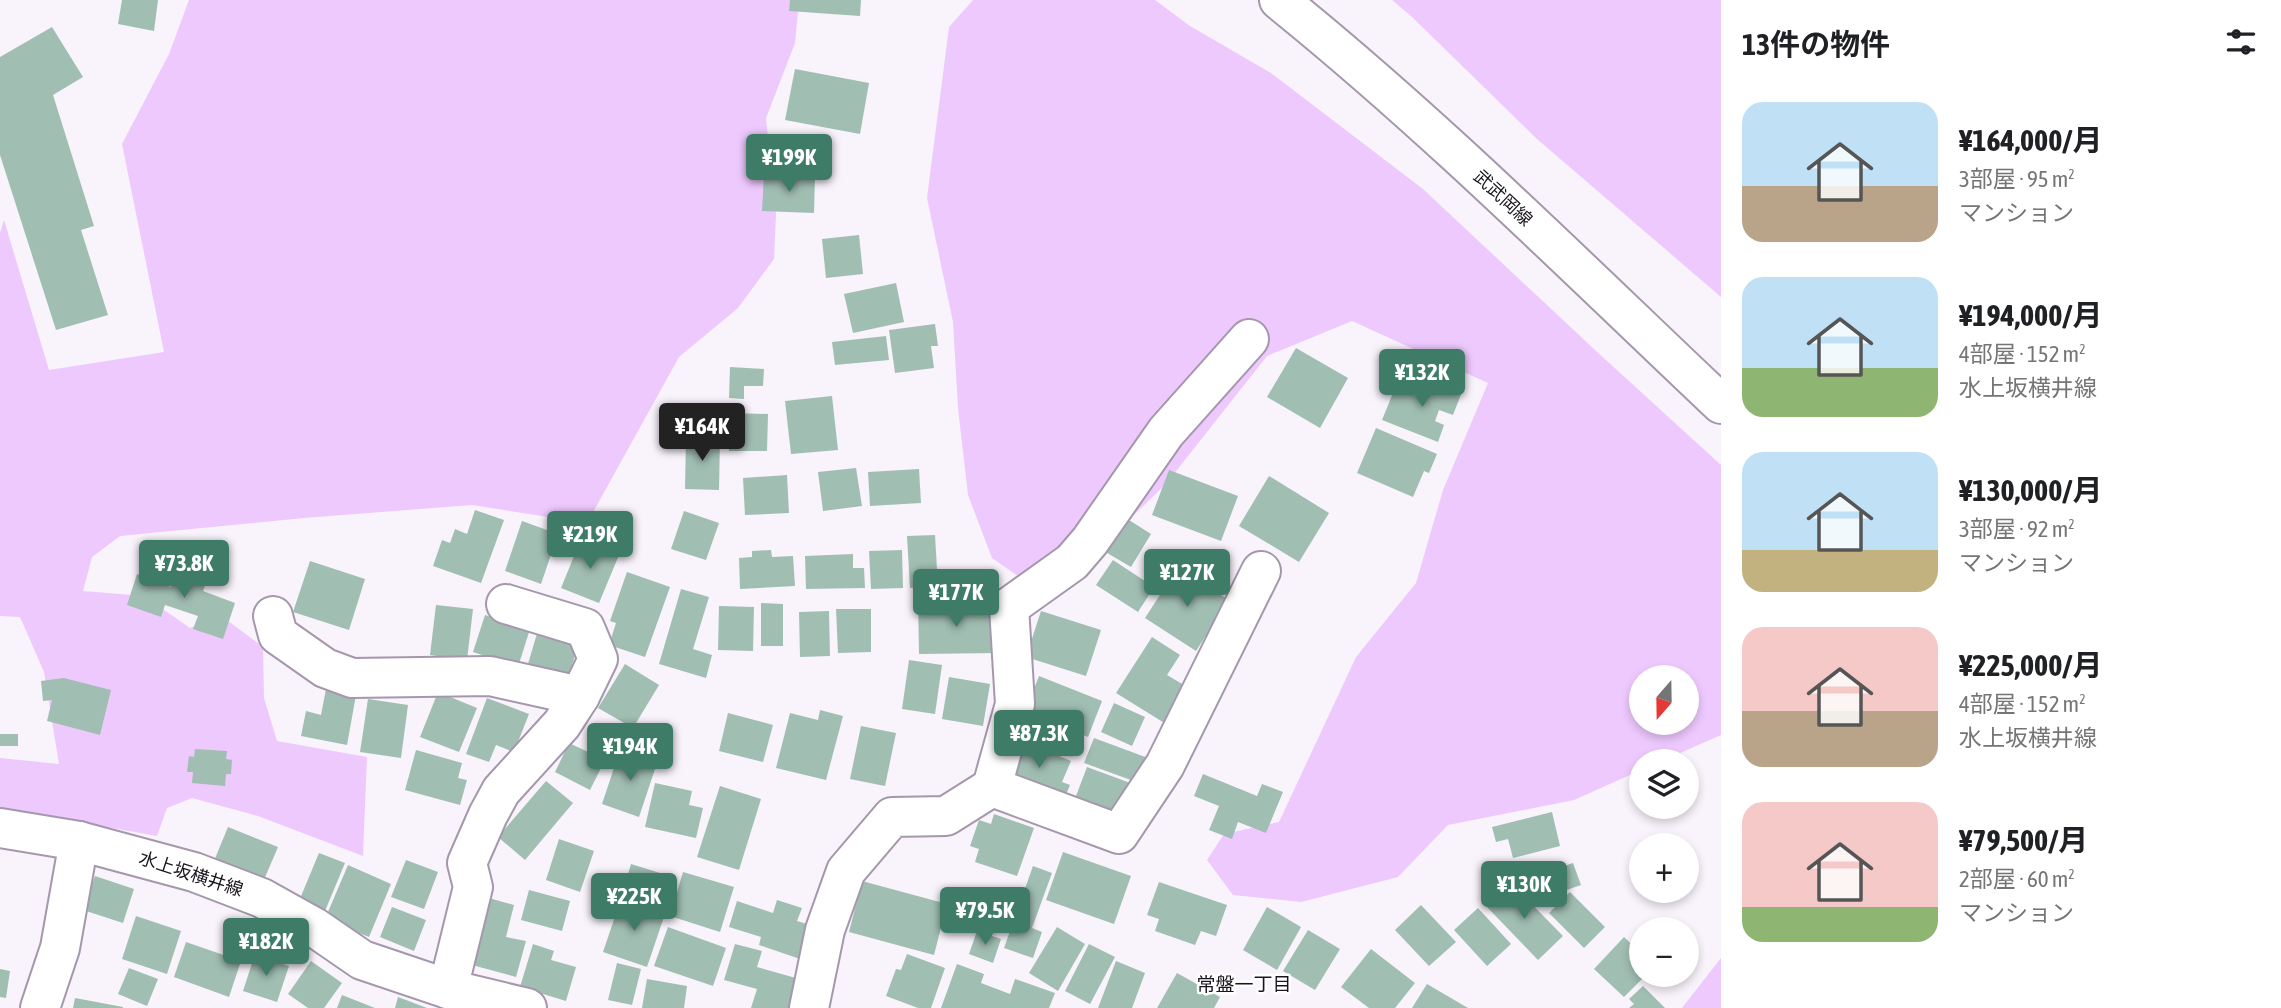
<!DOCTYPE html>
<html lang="ja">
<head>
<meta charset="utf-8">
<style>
	:root { --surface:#fff; --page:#f6f6f6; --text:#202124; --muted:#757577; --accent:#3e7c68 }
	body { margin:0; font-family:"Asap Condensed","Noto Sans JP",sans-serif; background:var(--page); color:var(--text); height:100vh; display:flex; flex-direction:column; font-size:26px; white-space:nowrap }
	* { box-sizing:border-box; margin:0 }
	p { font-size:23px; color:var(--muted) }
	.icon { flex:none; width:38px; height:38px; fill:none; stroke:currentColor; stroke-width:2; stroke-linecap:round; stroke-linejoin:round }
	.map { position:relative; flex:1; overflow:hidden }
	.side { display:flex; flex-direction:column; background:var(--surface); width:560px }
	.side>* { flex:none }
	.needle { width:46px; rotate:200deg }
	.buttons { position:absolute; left:1629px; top:665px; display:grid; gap:14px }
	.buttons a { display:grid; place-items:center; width:70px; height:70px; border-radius:50%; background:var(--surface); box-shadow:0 4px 10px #0003; font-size:35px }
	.price { position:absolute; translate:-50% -60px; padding:0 16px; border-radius:7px; background:var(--accent); color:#fff; font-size:23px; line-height:46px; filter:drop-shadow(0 2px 4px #0008) }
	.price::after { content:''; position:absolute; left:50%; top:42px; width:21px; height:16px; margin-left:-10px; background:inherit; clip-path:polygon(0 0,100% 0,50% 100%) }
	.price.selected { background:#222; color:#fff }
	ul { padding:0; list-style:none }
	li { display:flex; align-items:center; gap:21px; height:175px; padding:0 21px }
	li span { display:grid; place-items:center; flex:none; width:196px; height:140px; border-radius:21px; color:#555 }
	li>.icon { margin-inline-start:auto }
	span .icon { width:84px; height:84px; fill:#fffc; stroke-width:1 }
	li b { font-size:30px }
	h2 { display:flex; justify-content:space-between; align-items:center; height:84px; padding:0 21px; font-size:30px }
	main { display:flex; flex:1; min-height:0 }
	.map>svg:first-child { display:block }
</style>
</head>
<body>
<main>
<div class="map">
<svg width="1721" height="1008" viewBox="0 0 1721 1008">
	<rect width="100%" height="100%" fill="#f9f3fc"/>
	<!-- green -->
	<g fill="#eec9fe" fill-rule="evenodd">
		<path d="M 189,0 L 799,0 L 795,43 L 766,118 L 776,215 L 774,259 L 738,308 L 679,357 L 587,523 L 472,505 L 304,518 L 120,536 L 92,557 L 83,591 L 144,596 L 190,628 L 220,615 L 263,647 L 264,698 L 277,741 L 367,757 L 363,856 L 258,816 L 192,798 L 167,808 L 157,836 L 0,808 L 0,758 L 59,764 L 44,672 L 20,617 L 0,616 L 0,233 L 4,220 L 49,370 L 164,352 L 122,144 L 169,54 Z"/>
		<path d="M 973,0 L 1155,0 L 1190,26 L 1271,73 L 1423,189 L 1595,350 L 1721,465 L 1721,735 L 1662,761 L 1642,761 L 1641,770 L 1574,800 L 1448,825 L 1398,877 L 1301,902 L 1233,895 L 1207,860 L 1224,834 L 1279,822 L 1356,657 L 1416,583 L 1443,490 L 1488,383 L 1352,321 L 1267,356 L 1166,484 L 1083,564 L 1028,583 L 992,558 L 968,495 L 958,408 L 953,322 L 927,198 L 949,27 ZM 1642,677 L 1687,677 L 1687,723 L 1642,723 Z"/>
		<path d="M 1392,0 L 1721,0 L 1721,297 L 1537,139 L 1411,16 Z"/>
		<path d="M 1721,958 L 1721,1008 L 1682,1008 Z"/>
	</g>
	<!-- building -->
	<g fill="#a1beb3">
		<path d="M 122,0 L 158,0 L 154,31 L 118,24 Z"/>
		<path d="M 790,0 L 861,0 L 860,16 L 789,11 Z"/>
		<path d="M 52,27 L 83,77 L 53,95 L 94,226 L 81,230 L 108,315 L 56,330 L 0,155 L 0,57 Z"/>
		<path d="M 795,69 L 869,83 L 860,134 L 785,120 Z"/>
		<path d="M 764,174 L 815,176 L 814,213 L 762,211 Z"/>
		<path d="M 859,235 L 863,274 L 826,278 L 822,239 Z"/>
		<path d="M 896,283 L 904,322 L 853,333 L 844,294 Z"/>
		<path d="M 935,324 L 938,346 L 931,346 L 934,368 L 895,373 L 889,330 Z"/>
		<path d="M 886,336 L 889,360 L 835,365 L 832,342 Z"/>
		<path d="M 1296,348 L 1348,378 L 1320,428 L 1267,397 Z"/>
		<path d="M 730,367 L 764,369 L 763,386 L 744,386 L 744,399 L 729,398 Z"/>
		<path d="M 1429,379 L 1462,392 L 1453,415 L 1439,410 L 1435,421 L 1444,425 L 1438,442 L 1382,420 L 1395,388 L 1421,398 Z"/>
		<path d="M 832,396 L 838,450 L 791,454 L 785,401 Z"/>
		<path d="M 730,413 L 768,414 L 767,451 L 729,451 Z"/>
		<path d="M 1376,428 L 1437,454 L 1429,473 L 1424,471 L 1413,497 L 1357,473 Z"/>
		<path d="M 686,436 L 720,437 L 719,490 L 685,489 Z"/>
		<path d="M 856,468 L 862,506 L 823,511 L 818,472 Z"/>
		<path d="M 919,469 L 921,503 L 870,506 L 868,472 Z"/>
		<path d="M 1169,470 L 1238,496 L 1221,541 L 1152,515 Z"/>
		<path d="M 787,475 L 789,513 L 745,515 L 743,478 Z"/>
		<path d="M 1269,476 L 1329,513 L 1299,562 L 1239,526 Z"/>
		<path d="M 475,510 L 504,520 L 481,583 L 433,566 L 442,540 L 450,543 L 455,529 L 467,534 Z"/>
		<path d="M 684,511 L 719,523 L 706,560 L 671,549 Z"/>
		<path d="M 1118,513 L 1151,534 L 1131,567 L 1097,547 Z"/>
		<path d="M 522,521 L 558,534 L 541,584 L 505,571 Z"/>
		<path d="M 935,535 L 938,586 L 910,588 L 907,536 Z"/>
		<path d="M 581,539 L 619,555 L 599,603 L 561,588 Z"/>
		<path d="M 771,550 L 772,557 L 793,556 L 795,586 L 740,589 L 739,558 L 752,557 L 752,551 Z"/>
		<path d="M 902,550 L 903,588 L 871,589 L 869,551 Z"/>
		<path d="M 853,554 L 853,568 L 864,568 L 865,588 L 806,589 L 805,556 Z"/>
		<path d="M 1113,560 L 1154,587 L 1138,612 L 1096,585 Z"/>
		<path d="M 310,561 L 365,579 L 349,630 L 293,612 Z"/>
		<path d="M 179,565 L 209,575 L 203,591 L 235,603 L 223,639 L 193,629 L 198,616 L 165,605 L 161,617 L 127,605 L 137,574 L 171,587 Z"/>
		<path d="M 1178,567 L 1229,600 L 1196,651 L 1145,618 Z"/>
		<path d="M 627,572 L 670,587 L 645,657 L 609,645 L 616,623 L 610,621 Z"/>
		<path d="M 681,589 L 709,597 L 693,649 L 712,655 L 706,678 L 659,664 Z"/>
		<path d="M 952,596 L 952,611 L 998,610 L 999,653 L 919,654 L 918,597 Z"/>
		<path d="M 761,603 L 783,604 L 783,646 L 761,646 Z"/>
		<path d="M 436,605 L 473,609 L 467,660 L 430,655 Z"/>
		<path d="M 719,606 L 754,607 L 753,651 L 718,650 Z"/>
		<path d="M 836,609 L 871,609 L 871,652 L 838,653 Z"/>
		<path d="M 829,611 L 830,656 L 800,657 L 799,612 Z"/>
		<path d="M 1041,611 L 1101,630 L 1086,676 L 1026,657 Z"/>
		<path d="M 485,615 L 530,629 L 518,667 L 473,652 Z"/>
		<path d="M 538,630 L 579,643 L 568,677 L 528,664 Z"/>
		<path d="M 1152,637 L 1180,655 L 1167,675 L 1189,688 L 1166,724 L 1116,693 Z"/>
		<path d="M 909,660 L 942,665 L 935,714 L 902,709 Z"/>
		<path d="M 625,664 L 659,685 L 633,728 L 598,708 Z"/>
		<path d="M 1039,676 L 1102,701 L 1088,737 L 1025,712 Z"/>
		<path d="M 949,677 L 990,684 L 983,726 L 942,719 Z"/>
		<path d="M 64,678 L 111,690 L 100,735 L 47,721 L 52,700 L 43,701 L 41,681 Z"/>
		<path d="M 326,689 L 356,695 L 347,745 L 301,736 L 306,711 L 321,715 Z"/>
		<path d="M 438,692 L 477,708 L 459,752 L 420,737 Z"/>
		<path d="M 487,698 L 529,714 L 514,752 L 496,745 L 489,762 L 466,754 Z"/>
		<path d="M 368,699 L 408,705 L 401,758 L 360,752 Z"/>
		<path d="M 1114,703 L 1145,717 L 1132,746 L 1101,732 Z"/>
		<path d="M 820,710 L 843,716 L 826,780 L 776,768 L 790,713 L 818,720 Z"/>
		<path d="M 728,713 L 773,725 L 763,762 L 719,751 Z"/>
		<path d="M 861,726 L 896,733 L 885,786 L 850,779 Z"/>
		<rect x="0" y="734" width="18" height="12"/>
		<path d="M 1094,738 L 1148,758 L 1139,783 L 1084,763 Z"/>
		<path d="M 1019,739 L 1071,761 L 1062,782 L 1070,785 L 1063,802 L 1003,776 Z"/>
		<path d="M 569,743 L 605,760 L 590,790 L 555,772 Z"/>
		<path d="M 195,749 L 227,751 L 226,759 L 232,760 L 231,774 L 226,774 L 225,786 L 192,783 L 193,772 L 187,772 L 189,756 L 194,757 Z"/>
		<path d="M 416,750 L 462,763 L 458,778 L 467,780 L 460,805 L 405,790 Z"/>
		<path d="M 620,750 L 657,763 L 639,817 L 602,804 Z"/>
		<path d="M 1087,767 L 1133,784 L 1119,821 L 1073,804 Z"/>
		<path d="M 1203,774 L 1257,796 L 1262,784 L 1283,792 L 1266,833 L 1238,822 L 1232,839 L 1209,830 L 1219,806 L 1194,796 Z"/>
		<path d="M 546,781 L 573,803 L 525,860 L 498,837 Z"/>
		<path d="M 655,783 L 692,791 L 689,805 L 703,808 L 696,838 L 645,827 Z"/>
		<path d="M 720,786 L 761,799 L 739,870 L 697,857 Z"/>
		<path d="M 1552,812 L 1560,846 L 1513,858 L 1508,839 L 1496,842 L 1492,827 Z"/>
		<path d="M 994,814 L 1034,828 L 1017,876 L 975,862 L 979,849 L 970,846 L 979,820 L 991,824 Z"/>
		<path d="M 228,827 L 278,847 L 263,882 L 214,861 Z"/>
		<path d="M 559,839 L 594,851 L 580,892 L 546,880 Z"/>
		<path d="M 1063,852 L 1131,876 L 1114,924 L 1046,900 Z"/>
		<path d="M 319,853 L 345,863 L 325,911 L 299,901 Z"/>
		<path d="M 406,860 L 438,872 L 424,909 L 391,897 Z"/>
		<path d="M 1573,863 L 1581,885 L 1538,900 L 1529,878 Z"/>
		<path d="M 631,864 L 673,877 L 663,907 L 622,894 Z"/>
		<path d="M 348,865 L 391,884 L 369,937 L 325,919 Z"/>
		<path d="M 1033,866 L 1052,873 L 1032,928 L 1042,932 L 1033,958 L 1004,948 Z"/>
		<path d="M 683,872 L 734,887 L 720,932 L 670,916 Z"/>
		<path d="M 95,876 L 134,889 L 123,923 L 83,910 Z"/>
		<path d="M 862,881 L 947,904 L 934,955 L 849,932 Z"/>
		<path d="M 1159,882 L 1227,905 L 1216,936 L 1201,931 L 1195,945 L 1155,931 L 1159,919 L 1147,915 Z"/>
		<path d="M 1510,882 L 1563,936 L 1538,960 L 1486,906 Z"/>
		<path d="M 529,890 L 570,901 L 562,931 L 521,920 Z"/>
		<path d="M 1570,892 L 1605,927 L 1584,948 L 1549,913 Z"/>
		<path d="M 489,898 L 514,905 L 506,937 L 526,941 L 516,977 L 472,965 Z"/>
		<path d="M 621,899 L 665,914 L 647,967 L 603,952 Z"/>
		<path d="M 777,900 L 802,908 L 797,921 L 814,926 L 803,960 L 759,945 L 761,937 L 729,927 L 737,901 L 773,913 Z"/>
		<path d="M 1421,905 L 1456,942 L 1429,966 L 1395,930 Z"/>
		<path d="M 392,907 L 426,920 L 414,951 L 380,937 Z"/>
		<path d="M 1267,907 L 1301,927 L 1277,970 L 1243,950 Z"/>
		<path d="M 1478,908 L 1511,944 L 1487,966 L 1454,930 Z"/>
		<path d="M 136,916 L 181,931 L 167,974 L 122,959 Z"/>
		<path d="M 668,927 L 726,948 L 713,986 L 654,966 Z"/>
		<path d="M 1057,927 L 1085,944 L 1058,991 L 1029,973 Z"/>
		<path d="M 1308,930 L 1340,949 L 1315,990 L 1283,971 Z"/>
		<path d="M 977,931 L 1001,939 L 993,963 L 969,954 Z"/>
		<path d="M 1624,937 L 1642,954 L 1642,975 L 1646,975 L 1624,997 L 1594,969 Z"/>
		<path d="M 186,942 L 241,961 L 229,997 L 174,977 Z"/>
		<path d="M 533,944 L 554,951 L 551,960 L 576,967 L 566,1001 L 520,987 Z"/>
		<path d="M 735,944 L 762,951 L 757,967 L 803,980 L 795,1008 L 751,1008 L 757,989 L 724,980 Z"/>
		<path d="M 1089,944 L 1115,957 L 1090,1004 L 1065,991 Z"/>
		<path d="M 1371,949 L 1415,983 L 1395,1008 L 1369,1008 L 1341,987 Z"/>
		<path d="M 255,954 L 289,966 L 277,1002 L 243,991 Z"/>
		<path d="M 907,954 L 945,968 L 931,1008 L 918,1008 L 886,996 L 896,969 L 901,970 Z"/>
		<path d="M 311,961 L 342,983 L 324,1008 L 308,1008 L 288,994 Z"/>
		<path d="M 1116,961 L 1145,973 L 1132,1008 L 1098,1008 Z"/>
		<path d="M 617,963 L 641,969 L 632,1005 L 608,1000 Z"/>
		<path d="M 957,964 L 984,974 L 981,983 L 1010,994 L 1015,979 L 1055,993 L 1049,1008 L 941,1008 Z"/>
		<path d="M 129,968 L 158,979 L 147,1006 L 118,994 Z"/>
		<path d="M 0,969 L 10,971 L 6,998 L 0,997 Z"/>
		<path d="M 1177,973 L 1220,997 L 1214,1008 L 1157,1008 Z"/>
		<path d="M 647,979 L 687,986 L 684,1008 L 642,1008 Z"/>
		<path d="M 1427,984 L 1468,1008 L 1412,1008 Z"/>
		<path d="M 1643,986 L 1665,1008 L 1629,1008 L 1634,1004 L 1629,999 Z"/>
		<path d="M 342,995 L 375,1008 L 337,1008 Z"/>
		<path d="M 398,997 L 427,1008 L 395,1008 Z"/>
		<path d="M 75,998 L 123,1007 L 123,1008 L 73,1008 Z"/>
	</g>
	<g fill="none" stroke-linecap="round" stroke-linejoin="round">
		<defs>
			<g id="minor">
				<path d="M 1279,0 C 1434,125 1576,267 1721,404"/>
				<path d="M 273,616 L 278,635 L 325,668 L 352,678 L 490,676 L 580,696"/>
				<path d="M 992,787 L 1119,834 L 1165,765 L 1261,571"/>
				<path d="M 0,828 L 79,841 L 194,872 L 262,898 L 314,927 L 362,960 L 448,989 L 527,1008"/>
				<path d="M 448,989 L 473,887 L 467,863 L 488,815 L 501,791 L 562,724 L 580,696 L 598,659 L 585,628 L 506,604"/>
				<path d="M 40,1008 L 60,948 L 79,841"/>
				<path d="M 809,1008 L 825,930 L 846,871 L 892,817 L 946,816 L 992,787 L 1015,704 L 1009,607 L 1072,562 L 1090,541 L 1166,432 L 1249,339"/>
			</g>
		</defs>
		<!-- minor casing -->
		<use href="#minor" stroke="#a597ac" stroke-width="42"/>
		<!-- minor -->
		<use href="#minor" stroke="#fff" stroke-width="38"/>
	</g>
	<g text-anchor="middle" stroke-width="5" stroke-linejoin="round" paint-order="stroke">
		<!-- street labels -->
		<g font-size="18" fill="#1a151d" stroke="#fff">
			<text transform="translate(1503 198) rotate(43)" y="6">武武岡線</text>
			<text transform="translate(191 874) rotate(18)" y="6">水上坂横井線</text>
		</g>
		<!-- neighbourhood labels -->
		<g font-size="19" fill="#1a151d" stroke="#fff">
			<text x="1244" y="991">常盤一丁目</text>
		</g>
	</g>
</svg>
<div class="buttons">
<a><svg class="needle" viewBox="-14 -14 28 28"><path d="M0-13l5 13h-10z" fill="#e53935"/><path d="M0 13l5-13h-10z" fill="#757577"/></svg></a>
<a><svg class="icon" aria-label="layers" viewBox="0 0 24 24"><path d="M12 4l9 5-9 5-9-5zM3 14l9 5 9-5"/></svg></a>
<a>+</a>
<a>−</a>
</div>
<b class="price" style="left:789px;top:194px">¥199K</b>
<b class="price" style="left:1422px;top:409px">¥132K</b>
<b class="price selected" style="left:702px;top:463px">¥164K</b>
<b class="price" style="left:590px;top:571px">¥219K</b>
<b class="price" style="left:184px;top:600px">¥73.8K</b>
<b class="price" style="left:1187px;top:609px">¥127K</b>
<b class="price" style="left:956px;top:629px">¥177K</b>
<b class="price" style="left:1039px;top:770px">¥87.3K</b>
<b class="price" style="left:630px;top:783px">¥194K</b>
<b class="price" style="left:1524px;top:921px">¥130K</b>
<b class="price" style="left:634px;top:933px">¥225K</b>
<b class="price" style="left:985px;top:947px">¥79.5K</b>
<b class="price" style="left:266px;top:978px">¥182K</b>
</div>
<section class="side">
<h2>13件の物件<svg class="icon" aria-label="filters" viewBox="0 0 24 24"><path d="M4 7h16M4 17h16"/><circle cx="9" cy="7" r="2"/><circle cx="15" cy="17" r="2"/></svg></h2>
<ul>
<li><span style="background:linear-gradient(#bfe0f5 60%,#b9a48a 0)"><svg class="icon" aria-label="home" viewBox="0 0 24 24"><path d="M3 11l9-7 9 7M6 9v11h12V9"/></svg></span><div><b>¥164,000/月</b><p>3部屋 · 95 m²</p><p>マンション</p></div></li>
<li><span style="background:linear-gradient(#bfe0f5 65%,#8fb573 0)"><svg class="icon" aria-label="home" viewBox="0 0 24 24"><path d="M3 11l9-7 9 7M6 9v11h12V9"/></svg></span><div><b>¥194,000/月</b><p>4部屋 · 152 m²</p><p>水上坂横井線</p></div></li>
<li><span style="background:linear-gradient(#bfe0f5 70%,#c2b280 0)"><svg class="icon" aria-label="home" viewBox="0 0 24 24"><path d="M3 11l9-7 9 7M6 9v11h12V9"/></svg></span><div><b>¥130,000/月</b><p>3部屋 · 92 m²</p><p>マンション</p></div></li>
<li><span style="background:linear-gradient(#f6c9c9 60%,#b9a48a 0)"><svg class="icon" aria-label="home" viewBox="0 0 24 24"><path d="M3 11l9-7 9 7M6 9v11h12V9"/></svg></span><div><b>¥225,000/月</b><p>4部屋 · 152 m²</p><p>水上坂横井線</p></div></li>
<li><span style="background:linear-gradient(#f6c9c9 75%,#8fb573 0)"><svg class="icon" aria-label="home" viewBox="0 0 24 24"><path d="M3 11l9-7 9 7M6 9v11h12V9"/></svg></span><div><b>¥79,500/月</b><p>2部屋 · 60 m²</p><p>マンション</p></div></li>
</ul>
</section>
</main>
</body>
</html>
